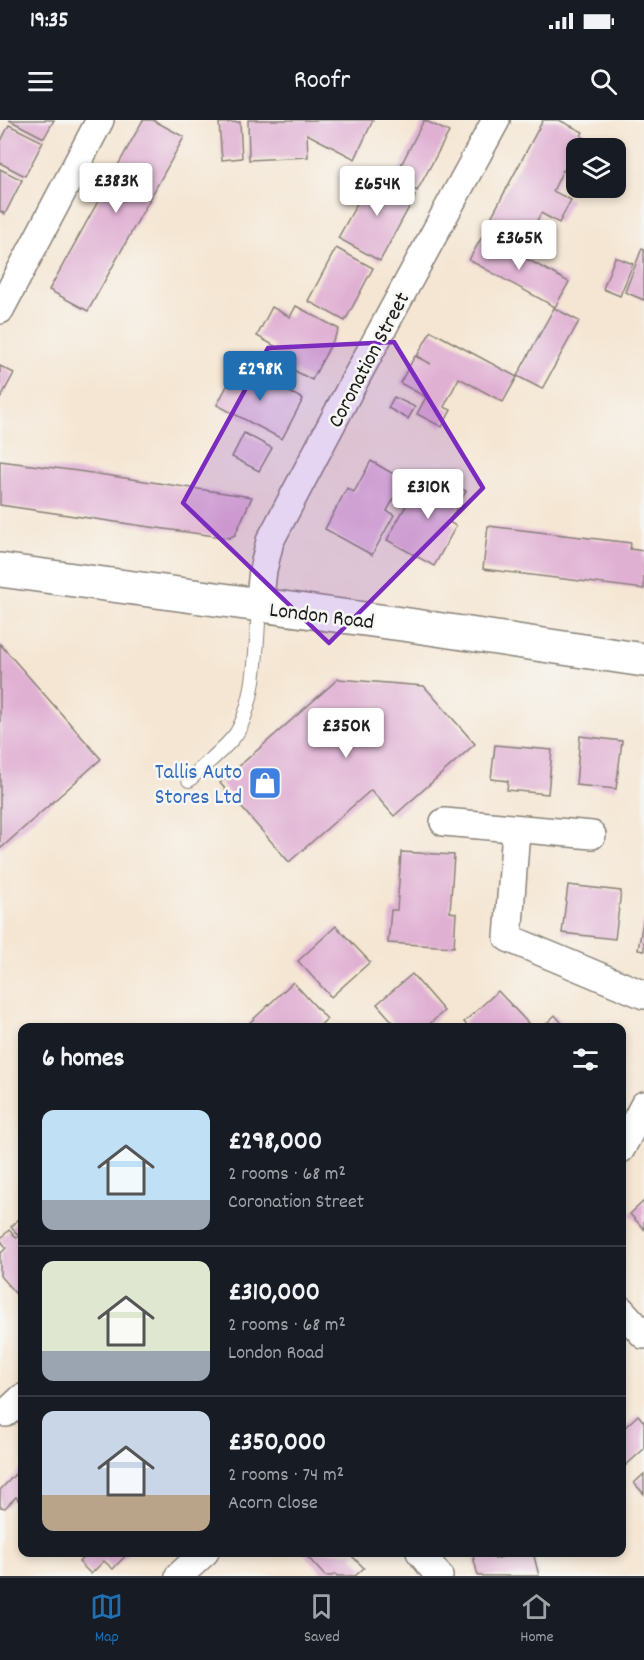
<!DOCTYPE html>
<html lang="en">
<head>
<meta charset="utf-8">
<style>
	:root { --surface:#171b24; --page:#242831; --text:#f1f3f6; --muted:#9ea1a6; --line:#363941; --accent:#1f6fb2 }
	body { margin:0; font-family:Dekko,sans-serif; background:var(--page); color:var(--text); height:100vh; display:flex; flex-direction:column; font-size:22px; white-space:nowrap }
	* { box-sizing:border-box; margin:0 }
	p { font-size:20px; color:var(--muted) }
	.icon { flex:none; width:33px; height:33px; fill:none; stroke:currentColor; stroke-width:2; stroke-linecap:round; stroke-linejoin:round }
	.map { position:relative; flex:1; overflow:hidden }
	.panel { position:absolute; left:18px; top:903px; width:608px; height:534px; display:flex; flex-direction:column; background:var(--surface); border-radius:12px; box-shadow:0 3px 9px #0003 }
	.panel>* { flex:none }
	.controls { position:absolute; left:566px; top:18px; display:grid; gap:12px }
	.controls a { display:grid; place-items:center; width:60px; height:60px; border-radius:12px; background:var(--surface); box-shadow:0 3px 9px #0003; font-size:30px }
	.price { position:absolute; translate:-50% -51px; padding:0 14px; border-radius:6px; background:#fff; color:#222; font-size:20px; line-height:39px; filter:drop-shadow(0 2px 3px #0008) }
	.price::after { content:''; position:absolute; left:50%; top:36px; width:18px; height:14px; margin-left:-9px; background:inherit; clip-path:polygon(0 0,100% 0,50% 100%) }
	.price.selected { background:var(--accent); color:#fff }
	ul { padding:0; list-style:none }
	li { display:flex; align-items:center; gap:18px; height:150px; padding:0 24px }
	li+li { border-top:2px solid var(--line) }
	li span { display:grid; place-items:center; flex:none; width:168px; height:120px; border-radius:12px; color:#555 }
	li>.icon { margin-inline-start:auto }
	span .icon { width:72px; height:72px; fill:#fffc; stroke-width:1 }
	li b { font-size:26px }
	h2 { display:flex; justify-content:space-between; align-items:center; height:72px; padding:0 24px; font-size:26px }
	.status { display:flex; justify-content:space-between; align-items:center; height:42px; padding:0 30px; background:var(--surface); direction:ltr }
	.status svg { height:16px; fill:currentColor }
	header { display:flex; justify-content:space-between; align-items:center; height:78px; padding:0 24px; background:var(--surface); font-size:27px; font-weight:600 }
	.menu { display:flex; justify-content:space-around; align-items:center; height:84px; border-top:2px solid var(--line); background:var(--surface); font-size:16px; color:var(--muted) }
	.menu a { display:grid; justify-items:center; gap:3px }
	.menu .selected { color:var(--accent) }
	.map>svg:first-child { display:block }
</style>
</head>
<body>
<div class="status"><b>19:35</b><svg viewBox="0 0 49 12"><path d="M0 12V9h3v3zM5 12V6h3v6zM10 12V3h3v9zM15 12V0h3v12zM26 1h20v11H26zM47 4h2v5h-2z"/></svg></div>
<header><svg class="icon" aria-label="menu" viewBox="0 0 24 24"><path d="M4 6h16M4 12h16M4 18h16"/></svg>Roofr<svg class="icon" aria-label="search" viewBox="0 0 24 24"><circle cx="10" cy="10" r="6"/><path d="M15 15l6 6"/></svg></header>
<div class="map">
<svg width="644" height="1456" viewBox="0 0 644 1456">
	<rect width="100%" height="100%" fill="#f6f6f2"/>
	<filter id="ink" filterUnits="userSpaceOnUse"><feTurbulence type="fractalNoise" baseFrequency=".0167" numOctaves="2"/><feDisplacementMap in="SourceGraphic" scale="12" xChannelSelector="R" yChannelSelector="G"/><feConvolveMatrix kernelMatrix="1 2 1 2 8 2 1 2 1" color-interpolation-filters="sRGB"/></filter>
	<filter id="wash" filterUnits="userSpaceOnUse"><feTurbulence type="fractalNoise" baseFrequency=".008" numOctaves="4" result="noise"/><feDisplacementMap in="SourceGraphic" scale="24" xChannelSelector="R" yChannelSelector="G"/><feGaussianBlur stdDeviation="1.35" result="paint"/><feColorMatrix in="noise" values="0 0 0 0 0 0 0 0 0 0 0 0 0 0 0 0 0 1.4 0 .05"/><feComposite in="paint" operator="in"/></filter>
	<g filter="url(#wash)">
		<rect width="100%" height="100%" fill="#f5e6d3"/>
		<g id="blocks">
			<!-- building -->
			<g fill="#e0b0d3">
				<path d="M 9,0 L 54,0 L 44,18 Z"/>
				<path d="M 143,0 L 153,0 L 184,17 L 88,191 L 49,170 Z"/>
				<path d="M 248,0 L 373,0 L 355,39 L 307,14 L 308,37 L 249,40 Z"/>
				<path d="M 424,0 L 449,12 L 417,71 L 394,59 Z"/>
				<path d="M 543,0 L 559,0 L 583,12 L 581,16 L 604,28 L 576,28 L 576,56 L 563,50 L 553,71 L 571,80 L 559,103 L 541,93 L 530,114 L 544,122 L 538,134 L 486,107 Z"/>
				<path d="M 240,2 L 242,38 L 222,40 L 219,3 Z"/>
				<path d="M 9,5 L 43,22 L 25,56 L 0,43 L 0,23 Z"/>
				<path d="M 0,49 L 22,60 L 5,94 L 0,91 Z"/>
				<path d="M 374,53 L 415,76 L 380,141 L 338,118 Z"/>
				<path d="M 483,115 L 569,162 L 555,187 L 469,140 Z"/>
				<path d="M 336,128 L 373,148 L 345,201 L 308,181 Z"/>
				<path d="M 642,128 L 644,129 L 644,180 L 625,172 Z"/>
				<path d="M 615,137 L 633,144 L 620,176 L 603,169 Z"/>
				<path d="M 296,186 L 339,209 L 312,260 L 269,237 L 275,226 L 257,216 L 272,187 L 290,197 Z"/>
				<path d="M 554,188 L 579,201 L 542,269 L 517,256 Z"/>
				<path d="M 431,211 L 517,257 L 503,282 L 459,258 L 444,287 L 451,290 L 442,307 L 417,294 L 426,277 L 400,263 L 415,236 L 431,244 L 417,236 Z"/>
				<path d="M 238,245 L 303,279 L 282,319 L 217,285 Z"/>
				<path d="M 0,246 L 14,253 L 0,279 Z"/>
				<path d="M 394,277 L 415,287 L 408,299 L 388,288 Z"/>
				<path d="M 244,313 L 272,328 L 259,351 L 232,337 Z"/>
				<path d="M 0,341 L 78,351 L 252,377 L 235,415 L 229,418 L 136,405 L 0,385 Z"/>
				<path d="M 371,341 L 404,360 L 387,391 L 394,395 L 372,435 L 325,409 L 347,368 L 354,372 Z"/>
				<path d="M 432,353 L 466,371 L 449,402 L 456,406 L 434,446 L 387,420 L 409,380 L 416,383 Z"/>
				<path d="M 488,406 L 631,423 L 630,429 L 644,431 L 644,469 L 483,449 Z"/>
				<path d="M 0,524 L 101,639 L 0,729 Z"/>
				<path d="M 338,559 L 424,566 L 475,624 L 394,696 L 371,670 L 289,742 L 220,663 Z"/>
				<path d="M 580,616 L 622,621 L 616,669 L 576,665 Z"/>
				<path d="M 495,625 L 552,630 L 548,674 L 507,670 L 508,661 L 491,659 Z"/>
				<path d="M 401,732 L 454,735 L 450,792 L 456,793 L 454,827 L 388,823 L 391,790 L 397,790 Z"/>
				<path d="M 568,765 L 621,771 L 615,819 L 562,813 Z"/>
				<path d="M 643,801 L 644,801 L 644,831 L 638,830 Z"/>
				<path d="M 336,806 L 370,842 L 331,877 L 298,841 Z"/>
				<path d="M 412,854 L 444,891 L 425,908 L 398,908 L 377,884 Z"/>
				<path d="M 293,862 L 327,899 L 317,908 L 244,908 Z"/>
				<path d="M 498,871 L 528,903 L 522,908 L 469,908 L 464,902 Z"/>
				<path d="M 555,895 L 566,908 L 542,908 Z"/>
				<path d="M 644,1081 L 644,1109 L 630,1094 Z"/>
				<path d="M 22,1096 L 22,1181 L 0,1156 L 0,1132 L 1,1133 L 6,1128 L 0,1119 L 9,1110 L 17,1118 L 19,1116 L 11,1107 Z"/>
				<path d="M 638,1295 L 644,1302 L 644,1329 L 624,1347 L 621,1343 L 621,1311 Z"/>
				<path d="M 22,1347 L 22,1385 L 16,1377 L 5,1388 L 0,1387 L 0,1370 Z"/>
				<path d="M 644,1354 L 644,1374 L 634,1363 Z"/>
				<path d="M 88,1432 L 129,1432 L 113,1449 L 104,1441 L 91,1454 L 79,1442 Z"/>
				<path d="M 303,1432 L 357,1432 L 352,1436 L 364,1448 L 355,1456 L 337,1456 L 335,1454 L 332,1456 L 325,1456 Z"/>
				<path d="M 472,1432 L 494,1432 L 495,1439 L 520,1432 L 533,1432 L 539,1456 L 478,1456 Z"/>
			</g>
		</g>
	</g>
	<g filter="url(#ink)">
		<use href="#blocks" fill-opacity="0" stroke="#888178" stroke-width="1.5"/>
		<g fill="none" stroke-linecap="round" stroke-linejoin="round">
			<defs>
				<path id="lane" d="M 189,660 C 202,647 226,628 236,614 C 257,580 256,525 259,486"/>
				<g id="street">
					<path d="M 0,190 L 100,0"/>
					<path d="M 259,486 L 263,450 L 270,421 L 358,254 L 496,0"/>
					<path d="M 444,702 L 592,715"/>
					<path d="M 516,710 L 508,818 L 644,875"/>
					<path d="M 621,1029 L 644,985"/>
					<path d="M 621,1190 L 644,1215"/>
					<path d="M 6,1293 L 22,1278"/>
					<path d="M 420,1432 L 439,1456"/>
					<path d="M 179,1456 L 205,1432"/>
				</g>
				<path id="secondary" d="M 0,450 L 409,505 L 644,540"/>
			</defs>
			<!-- lane casing -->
			<use href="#lane" stroke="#888178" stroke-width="16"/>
			<!-- street casing -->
			<use href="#street" stroke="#888178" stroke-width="30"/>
			<!-- secondary casing -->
			<use href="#secondary" stroke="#888178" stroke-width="36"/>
			<!-- lane -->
			<use href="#lane" stroke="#fff" stroke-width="14"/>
			<!-- street -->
			<use href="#street" stroke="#fff" stroke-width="27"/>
			<!-- secondary -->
			<use href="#secondary" stroke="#fff" stroke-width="33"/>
		</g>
	</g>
	<!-- marked area -->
	<path fill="#7b2cbf" fill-opacity="0.2" stroke="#7b2cbf" stroke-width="4.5" stroke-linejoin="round" d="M 394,222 L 483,368 L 329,523 L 183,383 L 268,228 Z"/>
	<!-- icons -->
	<defs>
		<symbol id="shop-square" viewBox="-11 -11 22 22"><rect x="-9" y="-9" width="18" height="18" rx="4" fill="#3f7fe0" stroke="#f6f6f2"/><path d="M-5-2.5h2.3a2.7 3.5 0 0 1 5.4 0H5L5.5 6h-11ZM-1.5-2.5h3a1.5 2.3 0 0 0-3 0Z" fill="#fff"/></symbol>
	</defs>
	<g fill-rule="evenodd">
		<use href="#shop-square" x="246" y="644" width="38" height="38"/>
	</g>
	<g text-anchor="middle" stroke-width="5" stroke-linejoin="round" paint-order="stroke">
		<!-- street labels -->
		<g font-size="22" fill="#1c1c1c" stroke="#f6f6f2">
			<text transform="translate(367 239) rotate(-62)" y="8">Coronation Street</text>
			<text transform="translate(322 494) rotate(7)" y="8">London Road</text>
		</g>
		<!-- shop labels -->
		<g font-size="22" fill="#366cbe" stroke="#f6f6f2" text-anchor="end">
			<text x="242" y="658">Tallis Auto<tspan x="242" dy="25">Stores Ltd</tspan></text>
		</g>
	</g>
</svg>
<div class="controls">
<a><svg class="icon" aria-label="layers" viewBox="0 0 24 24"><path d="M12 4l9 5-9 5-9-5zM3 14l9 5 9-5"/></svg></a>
</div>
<b class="price" style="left:116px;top:94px">£383K</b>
<b class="price" style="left:377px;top:97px">£654K</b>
<b class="price" style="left:519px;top:151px">£365K</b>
<b class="price selected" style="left:260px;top:282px">£298K</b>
<b class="price" style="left:428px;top:400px">£310K</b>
<b class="price" style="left:346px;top:639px">£350K</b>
<section class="panel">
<h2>6 homes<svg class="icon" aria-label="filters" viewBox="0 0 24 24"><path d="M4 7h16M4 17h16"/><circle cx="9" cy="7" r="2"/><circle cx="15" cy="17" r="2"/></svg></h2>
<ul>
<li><span style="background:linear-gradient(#bfe0f5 75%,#9aa5b1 0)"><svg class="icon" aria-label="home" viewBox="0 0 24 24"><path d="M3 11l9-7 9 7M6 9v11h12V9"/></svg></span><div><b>£298,000</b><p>2 rooms · 68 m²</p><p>Coronation Street</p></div></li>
<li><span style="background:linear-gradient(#dfe7d0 75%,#9aa5b1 0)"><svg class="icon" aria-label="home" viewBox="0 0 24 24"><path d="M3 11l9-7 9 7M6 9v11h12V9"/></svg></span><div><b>£310,000</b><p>2 rooms · 68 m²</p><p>London Road</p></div></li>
<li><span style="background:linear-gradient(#c9d6e8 70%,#b9a48a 0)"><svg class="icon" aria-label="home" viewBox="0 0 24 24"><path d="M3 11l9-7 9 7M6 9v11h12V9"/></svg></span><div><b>£350,000</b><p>2 rooms · 74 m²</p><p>Acorn Close</p></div></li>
</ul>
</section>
</div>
<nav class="menu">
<a class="selected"><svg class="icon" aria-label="map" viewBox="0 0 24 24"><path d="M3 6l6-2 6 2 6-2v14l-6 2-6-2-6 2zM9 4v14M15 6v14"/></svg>Map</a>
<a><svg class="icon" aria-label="saved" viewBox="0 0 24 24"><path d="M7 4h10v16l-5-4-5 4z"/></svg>Saved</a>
<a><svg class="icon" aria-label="home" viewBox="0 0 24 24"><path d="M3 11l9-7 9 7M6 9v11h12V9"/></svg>Home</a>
</nav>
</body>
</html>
